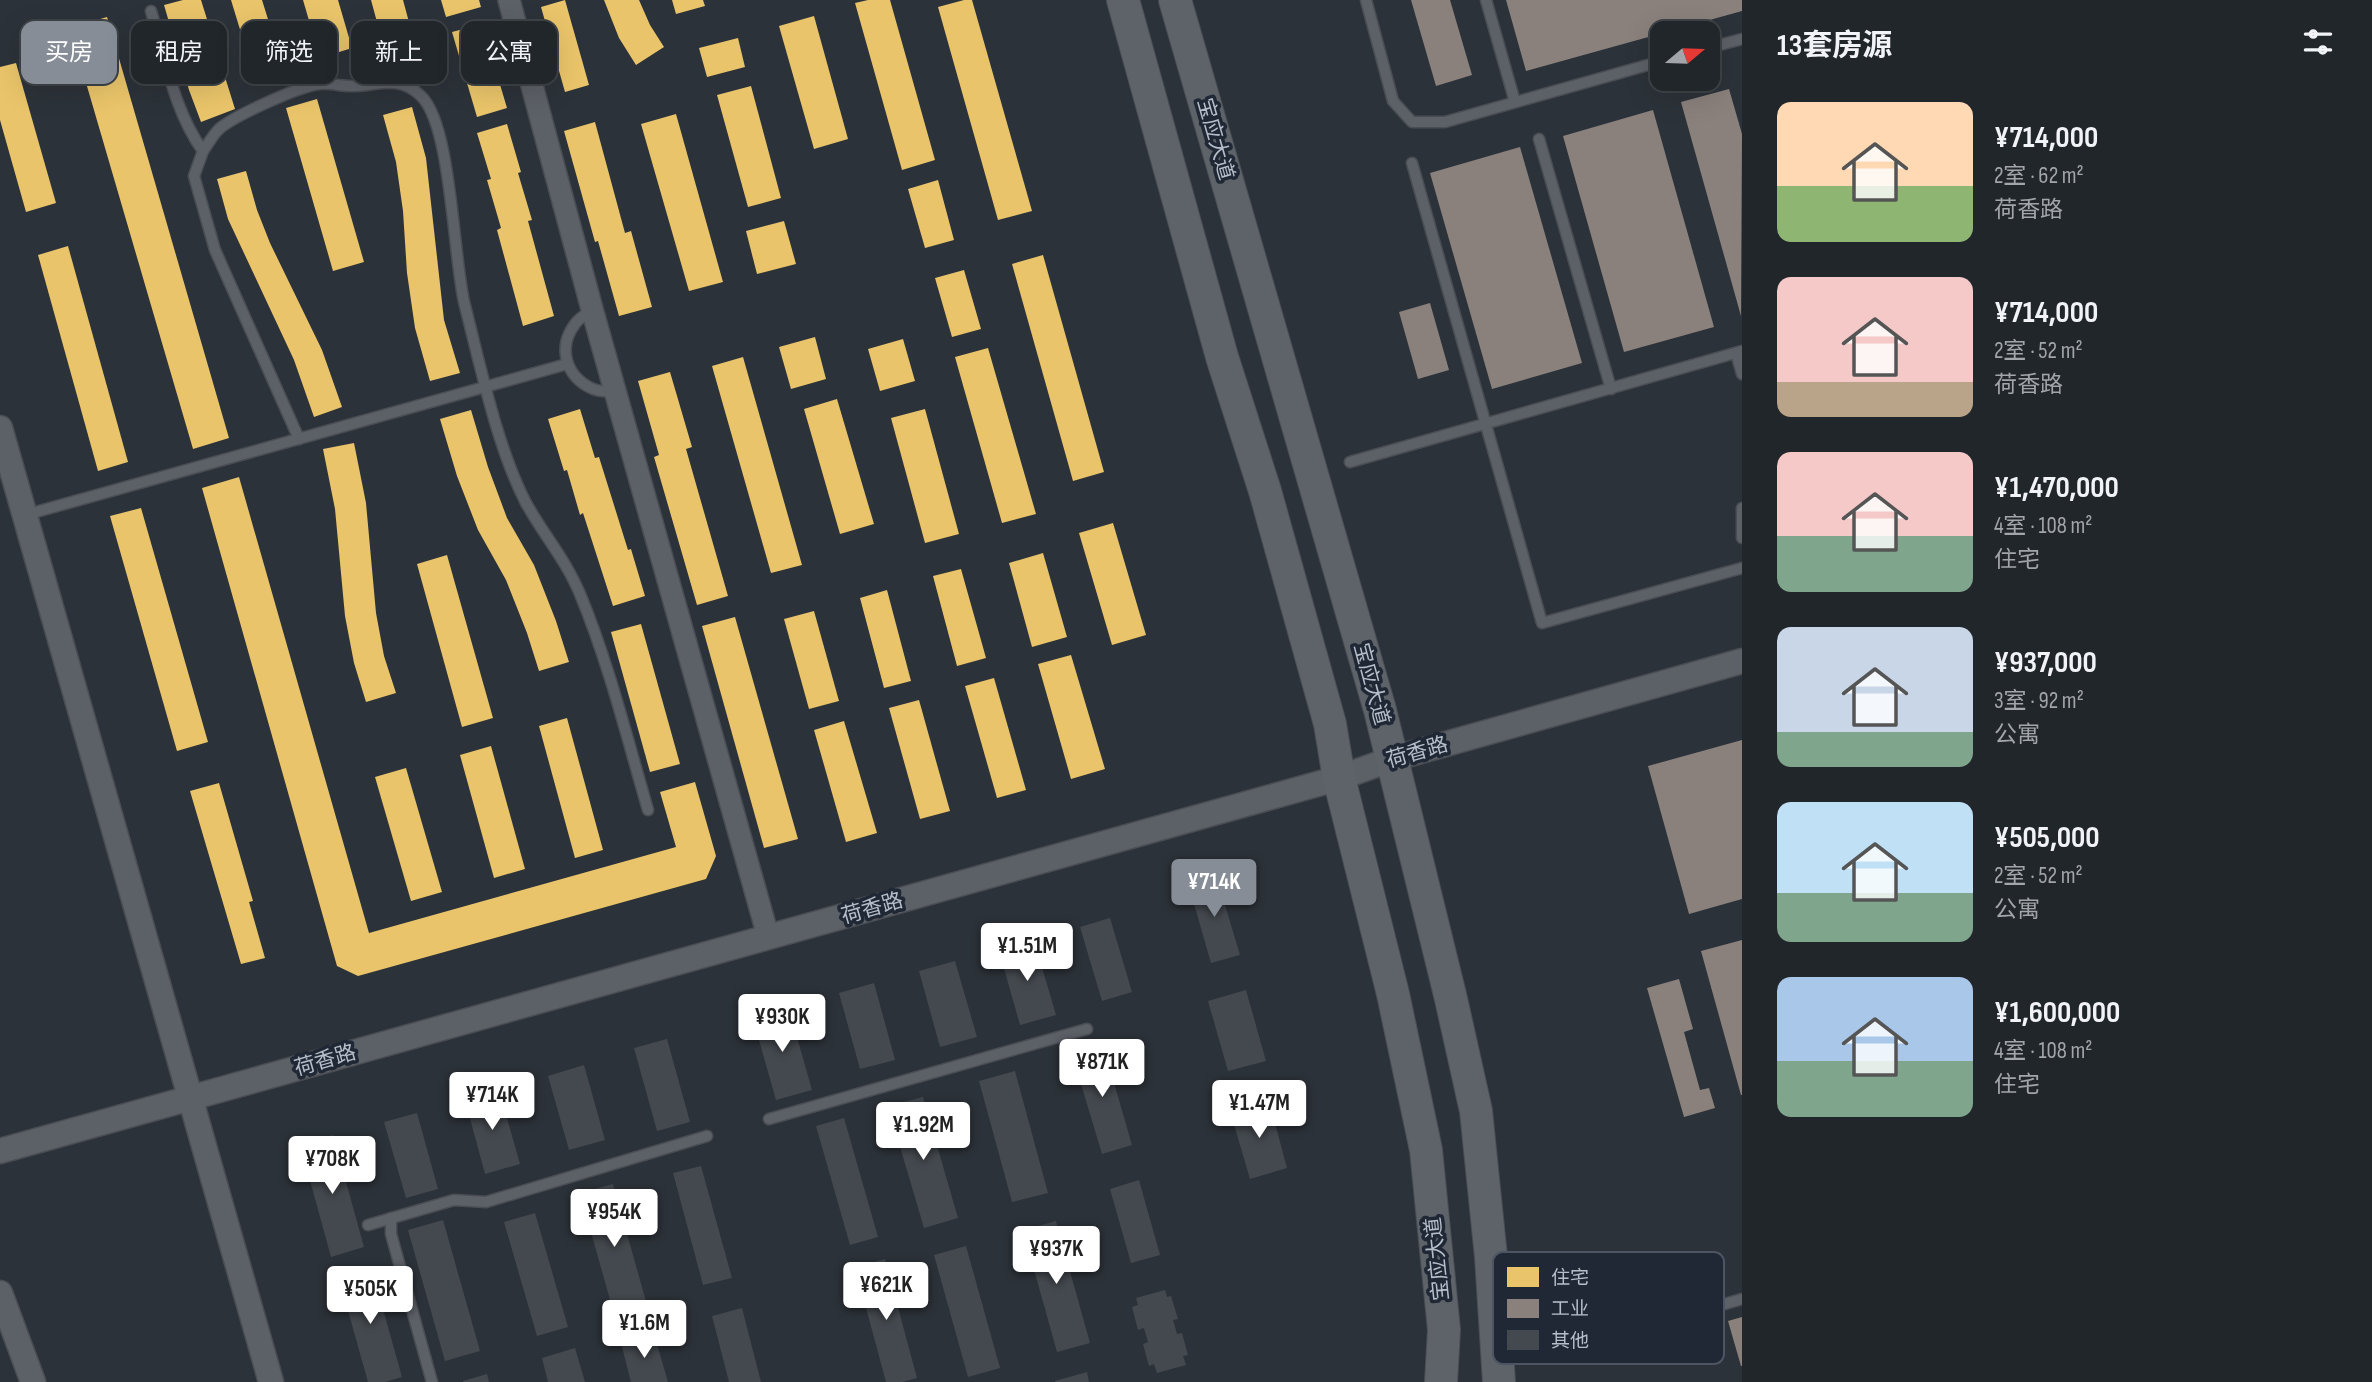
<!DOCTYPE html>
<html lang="zh">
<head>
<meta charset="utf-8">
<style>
	:root { --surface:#21262b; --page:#292e33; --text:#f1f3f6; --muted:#a2a5a9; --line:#3e4347; --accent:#868d97 }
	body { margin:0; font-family:"Sofia Sans Condensed","Noto Sans SC",sans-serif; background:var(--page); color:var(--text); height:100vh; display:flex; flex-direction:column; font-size:26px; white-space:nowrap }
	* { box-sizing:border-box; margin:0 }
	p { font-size:23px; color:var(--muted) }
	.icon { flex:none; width:38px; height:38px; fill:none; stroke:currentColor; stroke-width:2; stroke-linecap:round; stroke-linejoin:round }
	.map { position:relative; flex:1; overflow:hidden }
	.side { display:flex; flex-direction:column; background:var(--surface); width:630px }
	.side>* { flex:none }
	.guide { position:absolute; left:21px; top:21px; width:665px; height:63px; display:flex; gap:14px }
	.needle { width:46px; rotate:71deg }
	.controls { position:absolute; left:1650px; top:21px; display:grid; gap:14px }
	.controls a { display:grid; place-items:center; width:70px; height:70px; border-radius:14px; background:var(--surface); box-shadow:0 7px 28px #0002,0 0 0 2px var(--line); font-size:35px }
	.price { position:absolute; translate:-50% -60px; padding:0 16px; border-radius:7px; background:#fff; color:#222; font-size:23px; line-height:46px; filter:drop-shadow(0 2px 4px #0008) }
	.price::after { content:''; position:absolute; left:50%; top:42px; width:21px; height:16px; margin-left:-10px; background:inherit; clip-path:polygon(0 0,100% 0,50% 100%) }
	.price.on { background:var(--accent); color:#fff }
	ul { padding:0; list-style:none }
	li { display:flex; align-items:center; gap:21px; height:175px; padding:0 35px }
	li span { display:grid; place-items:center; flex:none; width:196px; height:140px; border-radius:14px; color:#555 }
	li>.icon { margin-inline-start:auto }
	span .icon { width:84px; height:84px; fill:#fffc; stroke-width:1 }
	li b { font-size:30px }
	h2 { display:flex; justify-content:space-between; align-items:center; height:84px; padding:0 35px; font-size:30px }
	.tag { padding:0 24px; border-radius:14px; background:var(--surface); box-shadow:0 7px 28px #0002,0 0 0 2px var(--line); font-size:24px; line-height:63px }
	.tag.on { background:var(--accent); color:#fff }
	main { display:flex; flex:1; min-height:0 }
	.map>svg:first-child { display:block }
</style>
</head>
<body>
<main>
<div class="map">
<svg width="1742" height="1382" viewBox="0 0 1742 1382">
	<rect width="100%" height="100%" fill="#2c3239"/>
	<!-- homes -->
	<g fill="#e9c46a">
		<path d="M 183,0 L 201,0 L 235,109 L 201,122 L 189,90 L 164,5 Z"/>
		<path d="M 231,0 L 262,0 L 282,64 L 253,72 Z"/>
		<path d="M 303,0 L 338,0 L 352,48 L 320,58 Z"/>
		<path d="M 371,0 L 403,0 L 419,59 L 389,66 Z"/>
		<path d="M 441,0 L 479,0 L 481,7 L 446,17 Z"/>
		<path d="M 565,0 L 589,85 L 565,92 L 541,7 Z"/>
		<path d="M 604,0 L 639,0 L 650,25 L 664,47 L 636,65 L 619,38 Z"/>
		<path d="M 672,0 L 703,0 L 705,6 L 676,14 Z"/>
		<path d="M 868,0 L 890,0 L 935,160 L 902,170 L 855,3 Z"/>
		<path d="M 964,0 L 972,0 L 1032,211 L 998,220 L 938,7 Z"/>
		<path d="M 814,16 L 848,139 L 814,149 L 779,26 Z"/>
		<path d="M 107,17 L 229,438 L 193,449 L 70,28 Z"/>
		<path d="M 482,24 L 507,108 L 477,117 L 452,32 Z"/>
		<path d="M 738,38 L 745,67 L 707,77 L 699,48 Z"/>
		<path d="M 16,63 L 56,203 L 26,212 L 0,120 L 0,67 Z"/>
		<path d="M 751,86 L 781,198 L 748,207 L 717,95 Z"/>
		<path d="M 317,99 L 364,262 L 333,271 L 286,108 Z"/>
		<path d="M 412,107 L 426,158 L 444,320 L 460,373 L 430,381 L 415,328 L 407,273 L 403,211 L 396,162 L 383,115 Z"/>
		<path d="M 676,114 L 723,282 L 689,291 L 641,124 Z"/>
		<path d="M 595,122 L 625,233 L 631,231 L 652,307 L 619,316 L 598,241 L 595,242 L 564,131 Z"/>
		<path d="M 507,124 L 521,172 L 518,173 L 532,220 L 528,221 L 554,316 L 523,326 L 497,230 L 501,228 L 487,180 L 491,179 L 477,133 Z"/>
		<path d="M 246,171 L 257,210 L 270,243 L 322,350 L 342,407 L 314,417 L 294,360 L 228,219 L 217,179 Z"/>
		<path d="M 938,180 L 954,240 L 925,248 L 908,189 Z"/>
		<path d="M 784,221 L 796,264 L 757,274 L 746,231 Z"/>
		<path d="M 68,246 L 128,462 L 98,471 L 38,255 Z"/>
		<path d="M 1043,255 L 1104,472 L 1073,481 L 1012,264 Z"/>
		<path d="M 964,270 L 981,329 L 952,337 L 935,278 Z"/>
		<path d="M 815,337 L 826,379 L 791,389 L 779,347 Z"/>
		<path d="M 903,339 L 915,381 L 880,391 L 868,349 Z"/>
		<path d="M 988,348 L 1036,514 L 1002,523 L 955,357 Z"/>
		<path d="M 743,357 L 802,565 L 771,573 L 712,366 Z"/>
		<path d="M 670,372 L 692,447 L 686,449 L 728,596 L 697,605 L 654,457 L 659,455 L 638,381 Z"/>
		<path d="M 837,399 L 874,524 L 840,534 L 804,409 Z"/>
		<path d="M 580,409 L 595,458 L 599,457 L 628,550 L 631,549 L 645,596 L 613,606 L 583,513 L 580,515 L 567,470 L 564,471 L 548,419 Z"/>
		<path d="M 925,409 L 959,534 L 925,543 L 891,418 Z"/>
		<path d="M 471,410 L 488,467 L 507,518 L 534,565 L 556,621 L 569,662 L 539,671 L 527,633 L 506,580 L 478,530 L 457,476 L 440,419 Z"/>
		<path d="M 354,443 L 366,503 L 376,613 L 384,656 L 396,693 L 366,702 L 354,663 L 345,616 L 335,509 L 323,449 Z"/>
		<path d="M 239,477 L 369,933 L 676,847 L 660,792 L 695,782 L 716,856 L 706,879 L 358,976 L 337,966 L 202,488 Z"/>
		<path d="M 141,508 L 208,742 L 177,751 L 110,516 Z"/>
		<path d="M 1113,523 L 1146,635 L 1112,645 L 1079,533 Z"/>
		<path d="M 1043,553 L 1067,637 L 1032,647 L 1009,563 Z"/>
		<path d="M 447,555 L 493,718 L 462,727 L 417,564 Z"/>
		<path d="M 961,569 L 986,658 L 957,666 L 933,576 Z"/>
		<path d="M 887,590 L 911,681 L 884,688 L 860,598 Z"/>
		<path d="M 814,611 L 839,701 L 809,709 L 784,619 Z"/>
		<path d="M 735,617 L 798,839 L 764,848 L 702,626 Z"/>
		<path d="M 641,624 L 680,764 L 650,772 L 611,632 Z"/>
		<path d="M 1071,655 L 1105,769 L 1071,779 L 1038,664 Z"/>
		<path d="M 994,678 L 1026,790 L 997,798 L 965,686 Z"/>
		<path d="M 919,700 L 950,811 L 920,819 L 889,708 Z"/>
		<path d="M 567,718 L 603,850 L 575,858 L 539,726 Z"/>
		<path d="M 844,721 L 877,833 L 846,842 L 814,730 Z"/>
		<path d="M 491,746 L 525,869 L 494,878 L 460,755 Z"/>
		<path d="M 406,768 L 442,892 L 411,901 L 375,777 Z"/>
		<path d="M 219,783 L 253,901 L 249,902 L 265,958 L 241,964 L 190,791 Z"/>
	</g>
	<!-- industry -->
	<g fill="#8a817c">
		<path d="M 1411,0 L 1450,0 L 1472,75 L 1436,86 Z"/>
		<path d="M 1506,0 L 1742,0 L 1742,11 L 1526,71 Z"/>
		<path d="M 1729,89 L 1742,134 L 1741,316 L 1681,102 Z"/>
		<path d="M 1653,110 L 1714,327 L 1624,352 L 1563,136 Z"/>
		<path d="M 1520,147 L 1582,363 L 1492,389 L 1430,173 Z"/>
		<path d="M 1430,303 L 1449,370 L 1418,379 L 1399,312 Z"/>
		<path d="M 1742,740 L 1742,899 L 1689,914 L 1648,766 Z"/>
		<path d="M 1742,940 L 1742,1095 L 1741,1095 L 1701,951 Z"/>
		<path d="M 1679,979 L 1693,1029 L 1684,1032 L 1700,1090 L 1709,1088 L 1715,1108 L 1684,1117 L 1647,988 Z"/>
		<path d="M 1742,1317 L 1742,1366 L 1741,1366 L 1728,1321 Z"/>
	</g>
	<!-- building -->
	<g fill="#44494f">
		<path d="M 1216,875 L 1240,955 L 1211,963 L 1188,883 Z"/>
		<path d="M 1110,918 L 1132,992 L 1102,1001 L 1080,927 Z"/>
		<path d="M 1034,940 L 1056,1015 L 1020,1025 L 999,951 Z"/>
		<path d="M 955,961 L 977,1037 L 940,1047 L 919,971 Z"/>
		<path d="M 874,983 L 895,1060 L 860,1069 L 839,993 Z"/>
		<path d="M 1246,990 L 1266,1061 L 1228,1071 L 1208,1001 Z"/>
		<path d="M 789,1009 L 812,1090 L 776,1100 L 753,1019 Z"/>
		<path d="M 667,1039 L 690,1122 L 657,1131 L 634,1048 Z"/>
		<path d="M 1103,1045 L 1132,1145 L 1102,1154 L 1072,1054 Z"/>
		<path d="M 584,1065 L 605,1140 L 569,1150 L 548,1076 Z"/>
		<path d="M 1015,1071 L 1048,1193 L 1012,1202 L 979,1081 Z"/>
		<path d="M 499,1090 L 520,1164 L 485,1174 L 465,1100 Z"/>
		<path d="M 923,1097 L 958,1218 L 924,1228 L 888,1106 Z"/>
		<path d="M 1269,1101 L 1287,1168 L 1250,1179 L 1230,1111 Z"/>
		<path d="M 417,1113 L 438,1189 L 406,1198 L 384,1122 Z"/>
		<path d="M 844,1118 L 878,1237 L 850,1245 L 816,1126 Z"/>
		<path d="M 333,1135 L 364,1247 L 331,1257 L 300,1144 Z"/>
		<path d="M 701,1166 L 732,1278 L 703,1285 L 673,1173 Z"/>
		<path d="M 1139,1180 L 1160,1255 L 1131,1263 L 1110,1189 Z"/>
		<path d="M 613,1184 L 647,1305 L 614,1314 L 580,1193 Z"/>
		<path d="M 535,1213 L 568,1327 L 537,1336 L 504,1222 Z"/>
		<path d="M 443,1220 L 480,1351 L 445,1361 L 408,1230 Z"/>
		<path d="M 1056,1221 L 1090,1343 L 1057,1352 L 1023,1230 Z"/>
		<path d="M 966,1246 L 1000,1368 L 968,1377 L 934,1255 Z"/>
		<path d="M 885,1259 L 917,1378 L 902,1382 L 886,1382 L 855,1267 Z"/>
		<path d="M 371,1266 L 402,1377 L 385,1382 L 368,1382 L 338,1275 Z"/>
		<path d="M 1165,1290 L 1167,1297 L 1171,1296 L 1178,1319 L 1173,1320 L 1177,1334 L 1182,1333 L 1188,1355 L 1183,1356 L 1186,1365 L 1157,1373 L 1154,1364 L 1149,1366 L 1143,1344 L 1148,1342 L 1144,1328 L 1138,1330 L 1132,1307 L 1138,1305 L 1136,1298 Z"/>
		<path d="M 742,1308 L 761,1382 L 729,1382 L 712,1316 Z"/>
		<path d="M 654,1334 L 668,1382 L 631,1382 L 621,1343 Z"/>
		<path d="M 575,1348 L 585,1382 L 548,1382 L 542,1358 Z"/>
		<path d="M 1087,1372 L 1089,1382 L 1055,1382 L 1055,1381 Z"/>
		<path d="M 487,1374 L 489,1382 L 463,1382 L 463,1381 Z"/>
	</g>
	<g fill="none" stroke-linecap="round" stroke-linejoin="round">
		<defs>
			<g id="service">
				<path d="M 1366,0 L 1393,101 L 1412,122 L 1445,122 L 1662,61"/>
				<path d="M 1486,0 L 1515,102"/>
				<path d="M 151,11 C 165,57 174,111 203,151 L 194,176 L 215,250 L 299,439"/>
				<path d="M 1708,48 L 1742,39"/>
				<path d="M 1539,139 L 1611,389"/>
				<path d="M 203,151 C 208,144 213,135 219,129 C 234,116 299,86 320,84 C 332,83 344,87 356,86 C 380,85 400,75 421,96 C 452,125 453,260 465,306 C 481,368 497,447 526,503 C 543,534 566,560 580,594 C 609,664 627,738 648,810"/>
				<path d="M 1412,163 L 1542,623 L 1742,568"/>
				<path d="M 592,309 C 587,314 579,318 575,324 C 557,348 566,377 593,389 C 600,392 608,391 615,392"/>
				<path d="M 1736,353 L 1742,374"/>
				<path d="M 1350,462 L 1742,351"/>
				<path d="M 1742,508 L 1742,538"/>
				<path d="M 25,515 L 567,364"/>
				<path d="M 769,1119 L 1087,1029"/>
				<path d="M 391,1218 L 391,1234 L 432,1382"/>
				<path d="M 368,1225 L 454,1200 L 486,1202 L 707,1136"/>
				<path d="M 1500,1351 L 1536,1352 L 1628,1332 L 1742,1299"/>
			</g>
			<path id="minor" d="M 509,0 L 592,309 L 768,936"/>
			<g id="tertiary">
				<path d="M 0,428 L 271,1382"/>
				<path d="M 0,1151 L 1339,778 L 1392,759 L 1742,661"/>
				<path d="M 0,1293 L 33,1382"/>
			</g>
			<g id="primary">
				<path d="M 1123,0 L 1222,357 L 1265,491 L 1330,724 L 1339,778 L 1393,994 L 1426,1150 L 1444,1330 L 1441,1382"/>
				<path d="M 1175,0 L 1380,710 L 1451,999 L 1476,1111 L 1491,1257 L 1499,1382"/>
			</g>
		</defs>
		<!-- service casing -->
		<use href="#service" stroke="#4a4e54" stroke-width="13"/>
		<!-- minor casing -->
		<use href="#minor" stroke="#4a4e54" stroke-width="24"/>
		<!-- tertiary casing -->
		<use href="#tertiary" stroke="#4a4e54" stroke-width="27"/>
		<!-- primary casing -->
		<use href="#primary" stroke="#4a4e56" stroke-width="34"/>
		<!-- service -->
		<use href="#service" stroke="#5c6067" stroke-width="10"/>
		<!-- minor -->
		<use href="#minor" stroke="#5c6067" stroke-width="21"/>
		<!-- tertiary -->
		<use href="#tertiary" stroke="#5c6067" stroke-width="24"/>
		<!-- primary -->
		<use href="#primary" stroke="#5e6369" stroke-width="32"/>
	</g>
	<g text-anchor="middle" stroke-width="7" stroke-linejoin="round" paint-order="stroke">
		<!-- street labels -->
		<g font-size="21" fill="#b6bec9" stroke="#1f2834">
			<text transform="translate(1216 139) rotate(74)" y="7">宝应大道</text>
			<text transform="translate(1372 684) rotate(75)" y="7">宝应大道</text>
			<text transform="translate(1417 752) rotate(-16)" y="7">荷香路</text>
			<text transform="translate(872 908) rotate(-16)" y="7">荷香路</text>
			<text transform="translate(325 1060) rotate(-16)" y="7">荷香路</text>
			<text transform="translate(1437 1259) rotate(-96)" y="7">宝应大道</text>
		</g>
	</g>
	<!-- legend -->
	<rect x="1493" y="1252" width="231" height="112" rx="10" fill="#1f2834" stroke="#4c5561" stroke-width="2"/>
	<rect x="1507" y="1267" width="32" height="20" fill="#e9c46a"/>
	<rect x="1507" y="1299" width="32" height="19" fill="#8a817c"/>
	<rect x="1507" y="1330" width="32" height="20" fill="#44494f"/>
	<g font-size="19" fill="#b6bec9">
		<text x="1551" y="1284">住宅</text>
		<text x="1551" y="1315">工业</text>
		<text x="1551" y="1347">其他</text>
	</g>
</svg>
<div class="controls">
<a><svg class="needle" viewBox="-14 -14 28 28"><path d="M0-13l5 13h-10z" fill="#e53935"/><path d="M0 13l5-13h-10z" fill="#a2a5a9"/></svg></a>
</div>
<b class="price on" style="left:1214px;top:919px">¥714K</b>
<b class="price" style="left:1027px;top:983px">¥1.51M</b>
<b class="price" style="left:782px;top:1054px">¥930K</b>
<b class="price" style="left:1102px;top:1099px">¥871K</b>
<b class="price" style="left:492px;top:1132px">¥714K</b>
<b class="price" style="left:1259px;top:1140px">¥1.47M</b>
<b class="price" style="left:923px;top:1162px">¥1.92M</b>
<b class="price" style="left:332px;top:1196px">¥708K</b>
<b class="price" style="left:614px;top:1249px">¥954K</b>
<b class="price" style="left:1056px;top:1286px">¥937K</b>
<b class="price" style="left:886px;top:1322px">¥621K</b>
<b class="price" style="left:370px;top:1326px">¥505K</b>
<b class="price" style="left:644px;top:1360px">¥1.6M</b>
<div class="guide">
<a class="tag on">买房</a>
<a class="tag">租房</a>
<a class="tag">筛选</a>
<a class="tag">新上</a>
<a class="tag">公寓</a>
</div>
</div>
<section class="side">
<h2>13套房源<svg class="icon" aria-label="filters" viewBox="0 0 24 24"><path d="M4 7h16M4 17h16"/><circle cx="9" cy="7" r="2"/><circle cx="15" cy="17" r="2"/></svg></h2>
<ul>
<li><span style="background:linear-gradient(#ffd9b3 60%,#8fb573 0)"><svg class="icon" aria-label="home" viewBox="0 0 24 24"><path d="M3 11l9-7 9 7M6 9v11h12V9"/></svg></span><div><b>¥714,000</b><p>2室 · 62 m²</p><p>荷香路</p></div></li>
<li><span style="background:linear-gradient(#f6c9c9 75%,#b9a48a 0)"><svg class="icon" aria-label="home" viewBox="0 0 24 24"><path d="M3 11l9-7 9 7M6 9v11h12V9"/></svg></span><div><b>¥714,000</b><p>2室 · 52 m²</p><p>荷香路</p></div></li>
<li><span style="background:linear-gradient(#f6c9c9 60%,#7fa58c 0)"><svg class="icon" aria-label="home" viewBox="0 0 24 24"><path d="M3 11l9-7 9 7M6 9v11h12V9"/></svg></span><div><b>¥1,470,000</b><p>4室 · 108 m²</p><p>住宅</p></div></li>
<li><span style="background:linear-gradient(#c9d6e8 75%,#7fa58c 0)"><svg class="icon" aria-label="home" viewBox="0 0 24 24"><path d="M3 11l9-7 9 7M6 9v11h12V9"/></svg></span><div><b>¥937,000</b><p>3室 · 92 m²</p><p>公寓</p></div></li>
<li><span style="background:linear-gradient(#bfe0f5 65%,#7fa58c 0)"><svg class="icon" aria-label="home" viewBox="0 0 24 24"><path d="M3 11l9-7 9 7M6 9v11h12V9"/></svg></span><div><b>¥505,000</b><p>2室 · 52 m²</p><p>公寓</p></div></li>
<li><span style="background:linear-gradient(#a9c7e8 60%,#7fa58c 0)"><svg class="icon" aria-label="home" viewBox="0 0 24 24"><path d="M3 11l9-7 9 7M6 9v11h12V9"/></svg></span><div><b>¥1,600,000</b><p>4室 · 108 m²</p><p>住宅</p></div></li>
</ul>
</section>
</main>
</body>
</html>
